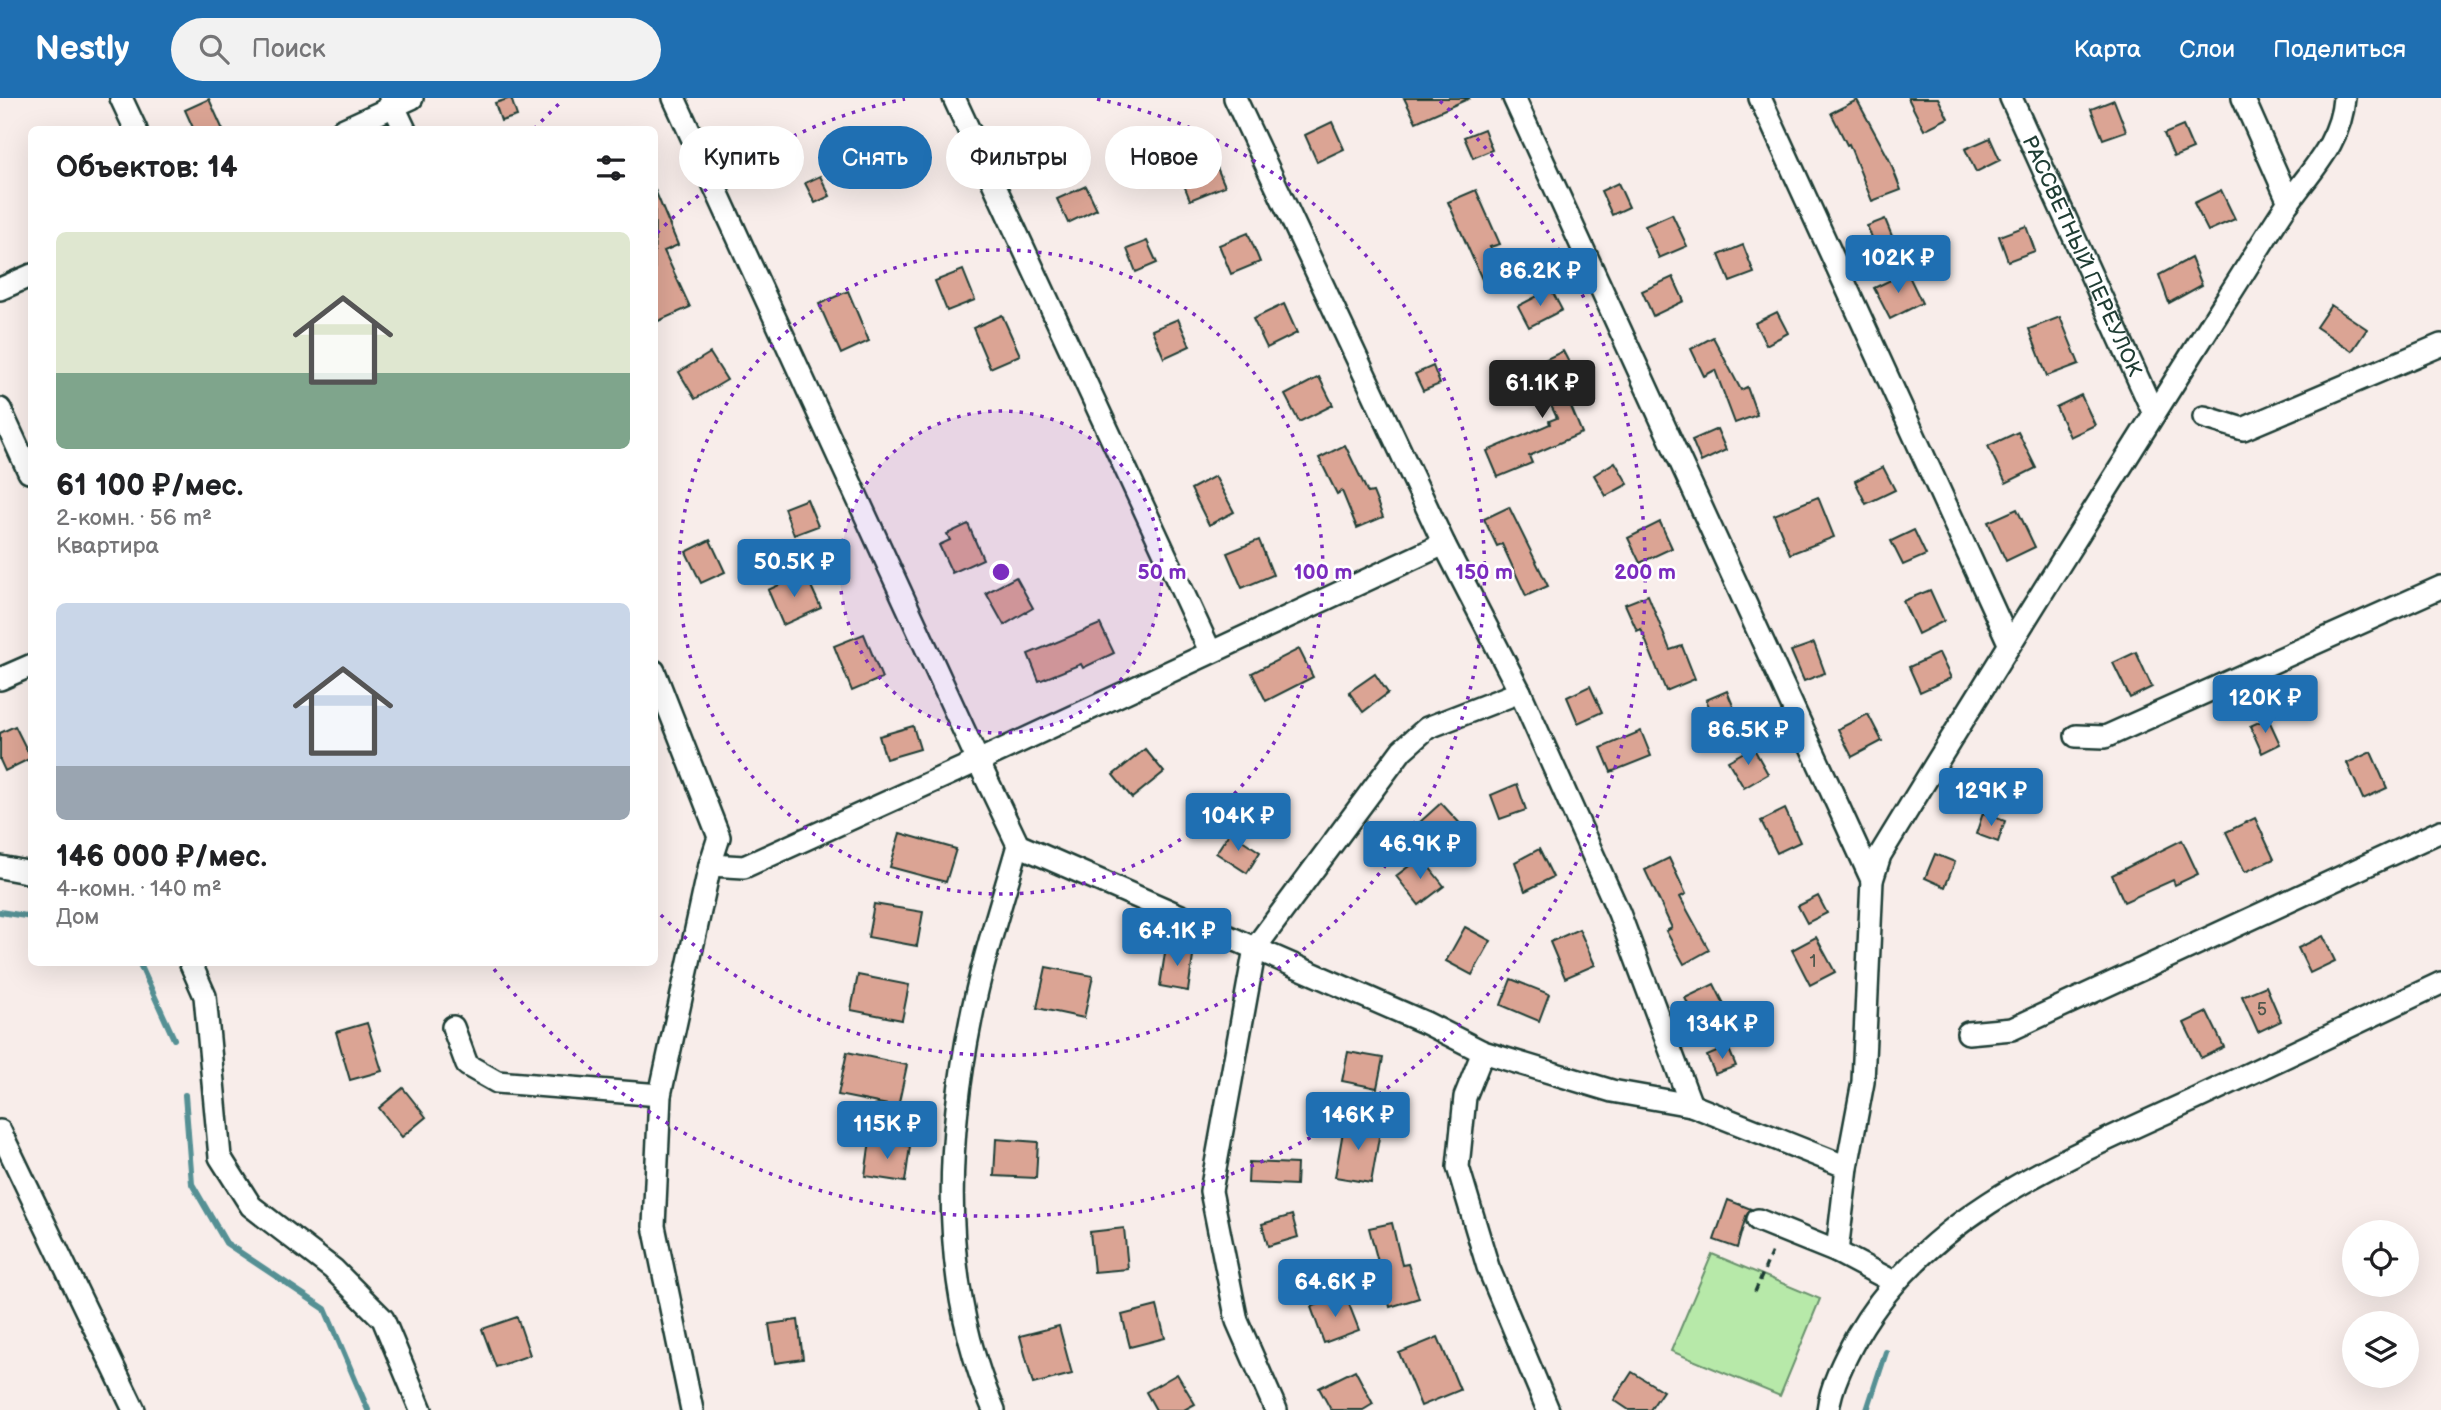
<!DOCTYPE html>
<html lang="ru">
<head>
<meta charset="utf-8">
<style>
	:root { --surface:#fff; --page:#f2f2f2; --text:#202124; --muted:#757577; --accent:#1f6fb2 }
	body { margin:0; font-family:"Balsamiq Sans",sans-serif; background:var(--page); color:var(--text); height:100vh; display:flex; flex-direction:column; font-size:26px; white-space:nowrap }
	* { box-sizing:border-box; margin:0 }
	p { font-size:23px; color:var(--muted) }
	.icon { flex:none; width:38px; height:38px; fill:none; stroke:currentColor; stroke-width:2; stroke-linecap:round; stroke-linejoin:round }
	.map { position:relative; flex:1; overflow:hidden }
	.panel { position:absolute; left:28px; top:28px; width:630px; height:840px; display:flex; flex-direction:column; background:var(--surface); border-radius:10px; box-shadow:0 7px 28px #0002 }
	.panel>* { flex:none }
	.guide { position:absolute; left:679px; top:28px; width:665px; height:63px; display:flex; gap:14px }
	.buttons { position:absolute; left:2342px; top:1122px; display:grid; gap:14px }
	.buttons a { display:grid; place-items:center; width:77px; height:77px; border-radius:50%; background:var(--surface); box-shadow:0 7px 28px #0002; font-size:35px }
	.price { position:absolute; translate:-50% -60px; padding:0 16px; border-radius:7px; background:var(--accent); color:#fff; font-size:23px; line-height:46px; filter:drop-shadow(0 2px 4px #0008) }
	.price::after { content:''; position:absolute; left:50%; top:42px; width:21px; height:16px; margin-left:-10px; background:inherit; clip-path:polygon(0 0,100% 0,50% 100%) }
	.price.on { background:#222; color:#fff }
	ul { padding:0; list-style:none }
	li { display:grid; align-content:center; gap:14px; height:371px; padding:0 28px }
	li span { display:grid; place-items:center; height:217px; border-radius:10px; color:#555 }
	li>.icon { margin-inline-start:auto }
	span .icon { width:126px; height:126px; fill:#fffc; stroke-width:1 }
	li b { font-size:30px }
	h2 { display:flex; justify-content:space-between; align-items:center; height:84px; padding:0 28px; font-size:30px }
	.pill { padding:0 24px; border-radius:32px; background:var(--surface); box-shadow:0 7px 28px #0002; font-size:24px; line-height:63px }
	.pill.on { background:var(--accent); color:#fff }
	header { display:flex; align-items:center; gap:42px; box-sizing:border-box; height:98px; padding:0 35px; background:var(--accent); color:#fff }
	header strong { font-size:33px }
	nav { display:flex; gap:38px; margin-inline-start:auto; font-size:24px }
	.search { width:490px; height:63px; background:var(--page); display:flex; align-items:center; gap:18px; box-sizing:border-box; padding:0 24px; border-radius:38px; color:var(--muted); font-size:26px }
	.map>svg:first-child { display:block }
</style>
</head>
<body>
<header>
<strong>Nestly</strong>
<div class="search"><svg class="icon" aria-label="search" viewBox="0 0 24 24"><circle cx="10" cy="10" r="6"/><path d="M15 15l6 6"/></svg>Поиск</div>
<nav><a>Карта</a><a>Слои</a><a>Поделиться</a></nav>
</header>
<div class="map">
<svg width="2441" height="1312" viewBox="0 0 2441 1312">
	<rect width="100%" height="100%" fill="#f8edea"/>
	<filter id="ink" filterUnits="userSpaceOnUse"><feTurbulence type="fractalNoise" baseFrequency=".0143" numOctaves="2"/><feDisplacementMap in="SourceGraphic" scale="14" xChannelSelector="R" yChannelSelector="G"/><feConvolveMatrix kernelMatrix="1 2 1 2 8 2 1 2 1" color-interpolation-filters="sRGB"/></filter>
	<g filter="url(#ink)">
		<!-- green -->
		<path fill="#b7e9a9" stroke="#6b936e" stroke-width="2" d="M 1712,1156 L 1820,1201 L 1780,1298 L 1671,1253 Z"/>
		<g fill="none" stroke-linecap="round" stroke-linejoin="round">
			<!-- stream -->
			<g stroke="#549094" stroke-width="6">
				<path d="M 0,814 L 32,819"/>
				<path d="M 139,864 L 174,941"/>
				<path d="M 185,997 L 192,1086 L 226,1145 L 325,1211 L 368,1312"/>
				<path d="M 1867,1312 L 1886,1254"/>
			</g>
		</g>
		<!-- building -->
		<g fill="#dba494" stroke="#1f3d34" stroke-width="2">
			<path d="M 511,0 L 517,18 L 501,23 L 495,5 Z"/>
			<path d="M 1404,0 L 1470,0 L 1416,24 Z"/>
			<path d="M 1908,0 L 1938,0 L 1948,20 L 1924,32 Z"/>
			<path d="M 209,1 L 223,32 L 194,32 L 185,12 Z"/>
			<path d="M 1857,2 L 1889,61 L 1901,92 L 1872,103 L 1849,46 L 1847,47 L 1831,15 Z"/>
			<path d="M 2114,2 L 2126,33 L 2103,41 L 2091,11 Z"/>
			<path d="M 1332,24 L 1344,51 L 1317,64 L 1305,37 Z"/>
			<path d="M 2183,28 L 2193,51 L 2174,59 L 2164,36 Z"/>
			<path d="M 1484,31 L 1492,52 L 1473,60 L 1464,39 Z"/>
			<path d="M 1990,40 L 2000,62 L 1976,74 L 1965,51 Z"/>
			<path d="M 885,48 L 894,63 L 876,74 L 867,60 Z"/>
			<path d="M 1212,58 L 1225,88 L 1190,102 L 1178,72 Z"/>
			<path d="M 820,78 L 830,98 L 815,105 L 805,85 Z"/>
			<path d="M 1618,85 L 1629,109 L 1612,117 L 1601,93 Z"/>
			<path d="M 1086,88 L 1097,111 L 1068,125 L 1057,101 Z"/>
			<path d="M 655,92 L 678,147 L 664,153 L 690,209 L 654,225 Z"/>
			<path d="M 1476,92 L 1500,146 L 1490,149 L 1503,177 L 1484,186 L 1448,104 Z"/>
			<path d="M 2221,92 L 2235,121 L 2208,133 L 2194,105 Z"/>
			<path d="M 1672,116 L 1687,148 L 1659,160 L 1645,128 Z"/>
			<path d="M 1885,121 L 1894,143 L 1877,151 L 1867,128 Z"/>
			<path d="M 2026,128 L 2035,153 L 2008,163 L 1999,138 Z"/>
			<path d="M 1248,135 L 1260,164 L 1231,176 L 1219,147 Z"/>
			<path d="M 1147,143 L 1157,165 L 1136,174 L 1127,151 Z"/>
			<path d="M 1743,147 L 1754,175 L 1730,184 L 1719,157 Z"/>
			<path d="M 2191,160 L 2202,187 L 2169,205 L 2159,177 Z"/>
			<path d="M 963,172 L 975,202 L 947,213 L 935,183 Z"/>
			<path d="M 1907,174 L 1922,205 L 1890,221 L 1874,190 Z"/>
			<path d="M 1673,179 L 1684,203 L 1653,218 L 1642,193 Z"/>
			<path d="M 1551,191 L 1562,212 L 1529,229 L 1518,208 Z"/>
			<path d="M 848,193 L 869,243 L 841,256 L 819,206 Z"/>
			<path d="M 1284,206 L 1297,235 L 1267,250 L 1253,221 Z"/>
			<path d="M 2331,207 L 2367,231 L 2352,253 L 2316,229 Z"/>
			<path d="M 1777,214 L 1788,235 L 1766,247 L 1755,225 Z"/>
			<path d="M 1002,217 L 1020,257 L 990,270 L 973,230 Z"/>
			<path d="M 2060,219 L 2079,266 L 2047,278 L 2029,231 Z"/>
			<path d="M 1178,221 L 1190,248 L 1164,260 L 1152,232 Z"/>
			<path d="M 1713,239 L 1741,292 L 1747,289 L 1757,317 L 1735,325 L 1715,272 L 1704,278 L 1691,251 Z"/>
			<path d="M 1563,253 L 1576,278 L 1561,285 L 1582,335 L 1529,358 L 1532,365 L 1498,379 L 1487,353 L 1550,326 L 1549,323 L 1557,320 L 1532,268 Z"/>
			<path d="M 710,255 L 727,282 L 695,301 L 679,274 Z"/>
			<path d="M 1433,268 L 1440,286 L 1423,293 L 1415,276 Z"/>
			<path d="M 1319,279 L 1333,307 L 1299,324 L 1285,297 Z"/>
			<path d="M 2081,297 L 2095,327 L 2070,339 L 2056,309 Z"/>
			<path d="M 1717,331 L 1726,352 L 1701,364 L 1692,342 Z"/>
			<path d="M 2018,334 L 2036,370 L 2006,385 L 1988,348 Z"/>
			<path d="M 1345,347 L 1368,395 L 1373,394 L 1383,419 L 1357,430 L 1342,393 L 1337,396 L 1319,360 Z"/>
			<path d="M 1615,364 L 1628,386 L 1606,398 L 1594,377 Z"/>
			<path d="M 1883,369 L 1895,392 L 1866,406 L 1855,383 Z"/>
			<path d="M 1215,378 L 1234,414 L 1209,427 L 1191,391 Z"/>
			<path d="M 1818,399 L 1834,439 L 1790,456 L 1774,417 Z"/>
			<path d="M 807,401 L 818,428 L 794,437 L 784,410 Z"/>
			<path d="M 1509,409 L 1548,488 L 1526,498 L 1502,446 L 1497,448 L 1484,421 Z"/>
			<path d="M 2017,411 L 2035,449 L 2006,463 L 1988,424 Z"/>
			<path d="M 1660,424 L 1672,450 L 1640,465 L 1628,440 Z"/>
			<path d="M 968,426 L 983,461 L 952,475 L 939,447 L 950,442 L 947,436 Z"/>
			<path d="M 1914,432 L 1926,457 L 1903,467 L 1891,443 Z"/>
			<path d="M 710,442 L 725,474 L 701,485 L 686,454 Z"/>
			<path d="M 1259,442 L 1273,477 L 1242,490 L 1227,455 Z"/>
			<path d="M 805,475 L 821,510 L 783,527 L 768,492 Z"/>
			<path d="M 1016,479 L 1033,510 L 1004,527 L 986,495 Z"/>
			<path d="M 1930,492 L 1944,523 L 1918,536 L 1903,503 Z"/>
			<path d="M 1648,497 L 1670,552 L 1682,548 L 1695,581 L 1666,593 L 1641,531 L 1637,533 L 1625,506 Z"/>
			<path d="M 1100,526 L 1114,555 L 1083,570 L 1081,566 L 1039,583 L 1028,556 Z"/>
			<path d="M 864,536 L 882,580 L 852,593 L 834,548 Z"/>
			<path d="M 1814,545 L 1825,575 L 1804,583 L 1791,553 Z"/>
			<path d="M 1299,551 L 1313,579 L 1266,603 L 1252,575 Z"/>
			<path d="M 2136,554 L 2152,589 L 2130,600 L 2113,565 Z"/>
			<path d="M 1939,555 L 1951,580 L 1920,594 L 1909,569 Z"/>
			<path d="M 1375,576 L 1388,595 L 1363,614 L 1349,594 Z"/>
			<path d="M 1590,588 L 1602,614 L 1578,625 L 1567,599 Z"/>
			<path d="M 1727,593 L 1736,615 L 1716,624 L 1706,602 Z"/>
			<path d="M 1868,616 L 1882,643 L 1852,659 L 1838,631 Z"/>
			<path d="M 2268,620 L 2280,646 L 2262,655 L 2250,628 Z"/>
			<path d="M 15,628 L 31,660 L 5,673 L 0,662 L 0,635 Z"/>
			<path d="M 913,628 L 920,651 L 886,661 L 879,638 Z"/>
			<path d="M 1641,633 L 1651,658 L 1611,674 L 1601,650 Z"/>
			<path d="M 1753,649 L 1768,676 L 1744,690 L 1728,663 Z"/>
			<path d="M 1145,651 L 1164,674 L 1132,700 L 1113,677 Z"/>
			<path d="M 2371,654 L 2387,690 L 2363,701 L 2347,665 Z"/>
			<path d="M 1517,686 L 1526,712 L 1500,721 L 1491,697 Z"/>
			<path d="M 1441,705 L 1466,732 L 1444,751 L 1420,724 Z"/>
			<path d="M 1785,711 L 1800,744 L 1777,755 L 1761,723 Z"/>
			<path d="M 1983,715 L 2005,723 L 1998,744 L 1976,736 Z"/>
			<path d="M 2255,720 L 2274,761 L 2245,774 L 2226,734 Z"/>
			<path d="M 1230,734 L 1260,754 L 1247,775 L 1216,755 Z"/>
			<path d="M 900,735 L 956,751 L 946,784 L 890,769 Z"/>
			<path d="M 2182,742 L 2198,776 L 2175,787 L 2173,782 L 2124,804 L 2112,777 Z"/>
			<path d="M 1539,751 L 1553,779 L 1525,793 L 1515,764 Z"/>
			<path d="M 1935,756 L 1955,764 L 1945,789 L 1925,780 Z"/>
			<path d="M 1421,759 L 1444,788 L 1419,807 L 1396,778 Z"/>
			<path d="M 1669,760 L 1686,796 L 1680,799 L 1709,852 L 1684,866 L 1666,833 L 1672,830 L 1645,772 Z"/>
			<path d="M 1818,798 L 1827,815 L 1807,825 L 1798,808 Z"/>
			<path d="M 874,806 L 923,814 L 917,848 L 868,839 Z"/>
			<path d="M 1465,829 L 1491,843 L 1472,877 L 1446,863 Z"/>
			<path d="M 1579,831 L 1595,867 L 1565,880 L 1550,844 Z"/>
			<path d="M 2323,838 L 2335,863 L 2310,875 L 2298,850 Z"/>
			<path d="M 1816,839 L 1835,874 L 1810,887 L 1792,852 Z"/>
			<path d="M 1166,848 L 1194,852 L 1188,893 L 1160,888 Z"/>
			<path d="M 1046,869 L 1093,878 L 1084,920 L 1037,910 Z"/>
			<path d="M 858,877 L 909,887 L 902,922 L 851,912 Z"/>
			<path d="M 1511,881 L 1549,896 L 1539,923 L 1501,907 Z"/>
			<path d="M 1714,886 L 1728,914 L 1699,928 L 1685,900 Z"/>
			<path d="M 2266,888 L 2281,923 L 2258,934 L 2242,898 Z"/>
			<path d="M 2207,914 L 2224,949 L 2201,960 L 2184,925 Z"/>
			<path d="M 367,925 L 382,973 L 350,982 L 336,934 Z"/>
			<path d="M 1728,949 L 1736,968 L 1715,976 L 1707,958 Z"/>
			<path d="M 847,954 L 907,967 L 898,1009 L 838,997 Z"/>
			<path d="M 1348,954 L 1383,960 L 1377,990 L 1342,983 Z"/>
			<path d="M 403,990 L 426,1019 L 402,1039 L 379,1010 Z"/>
			<path d="M 1345,1022 L 1381,1028 L 1371,1085 L 1335,1079 Z"/>
			<path d="M 996,1041 L 1038,1044 L 1036,1080 L 994,1078 Z"/>
			<path d="M 870,1042 L 910,1048 L 905,1084 L 865,1078 Z"/>
			<path d="M 1249,1064 L 1297,1066 L 1296,1087 L 1248,1085 Z"/>
			<path d="M 1728,1102 L 1751,1111 L 1746,1118 L 1737,1150 L 1714,1142 Z"/>
			<path d="M 1292,1117 L 1298,1139 L 1268,1148 L 1262,1126 Z"/>
			<path d="M 1392,1125 L 1402,1167 L 1408,1166 L 1419,1200 L 1390,1209 L 1369,1130 Z"/>
			<path d="M 1124,1130 L 1128,1171 L 1094,1174 L 1090,1134 Z"/>
			<path d="M 1345,1196 L 1359,1232 L 1324,1245 L 1311,1209 Z"/>
			<path d="M 1157,1208 L 1165,1240 L 1130,1249 L 1122,1217 Z"/>
			<path d="M 517,1219 L 530,1257 L 496,1269 L 482,1231 Z"/>
			<path d="M 798,1222 L 803,1261 L 775,1265 L 769,1226 Z"/>
			<path d="M 1059,1228 L 1072,1276 L 1033,1286 L 1020,1238 Z"/>
			<path d="M 1438,1239 L 1460,1292 L 1421,1308 L 1399,1255 Z"/>
			<path d="M 1355,1272 L 1373,1306 L 1363,1312 L 1331,1312 L 1319,1290 Z"/>
			<path d="M 1632,1274 L 1663,1293 L 1650,1312 L 1629,1312 L 1614,1302 Z"/>
			<path d="M 1177,1276 L 1195,1306 L 1184,1312 L 1156,1312 L 1146,1294 Z"/>
		</g>
		<g fill="none" stroke-linecap="round" stroke-linejoin="round">
			<defs>
				<g id="minor">
					<path d="M 121,0 L 136,32"/>
					<path d="M 390,0 L 405,32"/>
					<path d="M 674,0 L 978,663 L 1444,446"/>
					<path d="M 954,0 L 1210,553"/>
					<path d="M 1235,0 L 1444,446 L 1520,594 L 1619,815 L 1691,1007 L 1847,1069"/>
					<path d="M 1514,0 L 1872,782"/>
					<path d="M 1760,0 L 2009,545"/>
					<path id="s1" d="M 2011,0 L 2154,316"/>
					<path d="M 2243,0 L 2289,104"/>
					<path d="M 342,32 L 412,0"/>
					<path d="M 0,191 L 32,177"/>
					<path d="M 0,311 L 29,374"/>
					<path d="M 2204,319 L 2243,331 L 2441,247"/>
					<path d="M 654,573 L 719,739 L 710,767 L 660,997 L 654,1128 L 692,1312"/>
					<path d="M 0,581 L 32,567"/>
					<path d="M 2076,638 L 2105,639 L 2441,489"/>
					<path d="M 710,767 L 744,769 L 978,663 L 1018,747 L 1426,925 L 1483,954 L 1612,993 L 1691,1007"/>
					<path d="M 0,769 L 32,775"/>
					<path d="M 190,864 L 205,898 L 220,1059 L 251,1108 L 333,1171 L 383,1221 L 421,1312"/>
					<path d="M 453,929 L 467,967 L 497,984 L 660,997"/>
					<path d="M 1968,935 L 2012,931 L 2441,733"/>
					<path d="M 1483,954 L 1465,999 L 1458,1069 L 1488,1169 L 1548,1312"/>
					<path d="M 0,1033 L 134,1312"/>
					<path d="M 1758,1122 L 1837,1154"/>
					<path d="M 1894,1184 L 1837,1154 L 1847,1069 L 1863,984 L 1872,782 L 1880,757 C 1994,570 2111,384 2228,199 C 2248,168 2267,136 2288,105 C 2312,71 2341,44 2344,0"/>
					<path d="M 994,1312 C 940,1189 945,1050 971,921 C 982,863 1002,804 1018,747"/>
					<path d="M 1276,1312 L 1237,1223 L 1211,1093 L 1255,850 L 1402,652 L 1427,630 L 1520,594"/>
					<path d="M 1828,1312 C 1831,1287 1845,1260 1857,1238 C 1930,1111 2075,1057 2202,998 C 2281,960 2361,923 2441,885"/>
				</g>
			</defs>
			<!-- minor casing -->
			<use href="#minor" stroke="#1f3d34" stroke-width="26"/>
			<!-- path -->
			<path stroke="#1f3d34" stroke-width="3.5" stroke-dasharray="7 5" stroke-linecap="butt" d="M 1755,1194 L 1773,1151"/>
			<!-- minor -->
			<use href="#minor" stroke="#fff" stroke-width="21"/>
		</g>
	</g>
	<!-- distance rings -->
	<circle cx="1001" cy="474" r="161" fill="#7b2cbf" fill-opacity=".12"/>
	<g fill="none" stroke="#7b2cbf" stroke-width="3.5" stroke-dasharray="3.5 7">
		<circle cx="1001" cy="474" r="161"/>
		<circle cx="1001" cy="474" r="322"/>
		<path d="M657 135A483 483 0 0 1 905 1M1097 1A483 483 0 1 1 657 813"/>
		<path d="M534 31A644 644 0 0 1 562 3M1440 3A644 644 0 1 1 490 866"/>
	</g>
	<g text-anchor="middle" stroke-width="5" stroke-linejoin="round" paint-order="stroke">
		<!-- number labels -->
		<g font-size="18" fill="#4e574c">
			<text x="1813" y="869">1</text>
			<text x="2262" y="917">5</text>
		</g>
		<!-- street labels -->
		<g font-size="21" fill="#1f3d34" stroke="#fff">
			<text dy="7" stroke="none"><textPath href="#s1" startOffset="173">РАССВЕТНЫЙ ПЕРЕУЛОК</textPath></text>
		</g>
	</g>
	<circle cx="1001" cy="474" r="10" fill="#7b2cbf" stroke="#fff" stroke-width="3.5"/>
	<g font-size="21" text-anchor="middle" font-weight="bold" fill="#7b2cbf" stroke="#fff" stroke-width="5" stroke-linejoin="round" paint-order="stroke">
		<text x="1162" y="481">50 m</text>
		<text x="1323" y="481">100 m</text>
		<text x="1484" y="481">150 m</text>
		<text x="1645" y="481">200 m</text>
	</g>
</svg>
<div class="buttons">
<a><svg class="icon" aria-label="locate" viewBox="0 0 24 24"><circle cx="12" cy="12" r="6"/><path d="M12 2v4M12 18v4M2 12h4M18 12h4"/></svg></a>
<a><svg class="icon" aria-label="layers" viewBox="0 0 24 24"><path d="M12 4l9 5-9 5-9-5zM3 14l9 5 9-5"/></svg></a>
</div>
<b class="price" style="left:1898px;top:197px">102K ₽</b>
<b class="price" style="left:1540px;top:210px">86.2K ₽</b>
<b class="price on" style="left:1542px;top:322px">61.1K ₽</b>
<b class="price" style="left:794px;top:501px">50.5K ₽</b>
<b class="price" style="left:2265px;top:637px">120K ₽</b>
<b class="price" style="left:1748px;top:669px">86.5K ₽</b>
<b class="price" style="left:1991px;top:730px">129K ₽</b>
<b class="price" style="left:1238px;top:755px">104K ₽</b>
<b class="price" style="left:1420px;top:783px">46.9K ₽</b>
<b class="price" style="left:1177px;top:870px">64.1K ₽</b>
<b class="price" style="left:1722px;top:963px">134K ₽</b>
<b class="price" style="left:1358px;top:1054px">146K ₽</b>
<b class="price" style="left:887px;top:1063px">115K ₽</b>
<b class="price" style="left:1335px;top:1221px">64.6K ₽</b>
<div class="guide">
<a class="pill">Купить</a>
<a class="pill on">Снять</a>
<a class="pill">Фильтры</a>
<a class="pill">Новое</a>
</div>
<section class="panel">
<h2>Объектов: 14<svg class="icon" aria-label="filters" viewBox="0 0 24 24"><path d="M4 7h16M4 17h16"/><circle cx="9" cy="7" r="2"/><circle cx="15" cy="17" r="2"/></svg></h2>
<ul>
<li><span style="background:linear-gradient(#dfe7d0 65%,#7fa58c 0)"><svg class="icon" aria-label="home" viewBox="0 0 24 24"><path d="M3 11l9-7 9 7M6 9v11h12V9"/></svg></span><div><b>61 100 ₽/мес.</b><p>2-комн. · 56 m²</p><p>Квартира</p></div></li>
<li><span style="background:linear-gradient(#c9d6e8 75%,#9aa5b1 0)"><svg class="icon" aria-label="home" viewBox="0 0 24 24"><path d="M3 11l9-7 9 7M6 9v11h12V9"/></svg></span><div><b>146 000 ₽/мес.</b><p>4-комн. · 140 m²</p><p>Дом</p></div></li>
</ul>
</section>
</div>
</body>
</html>
